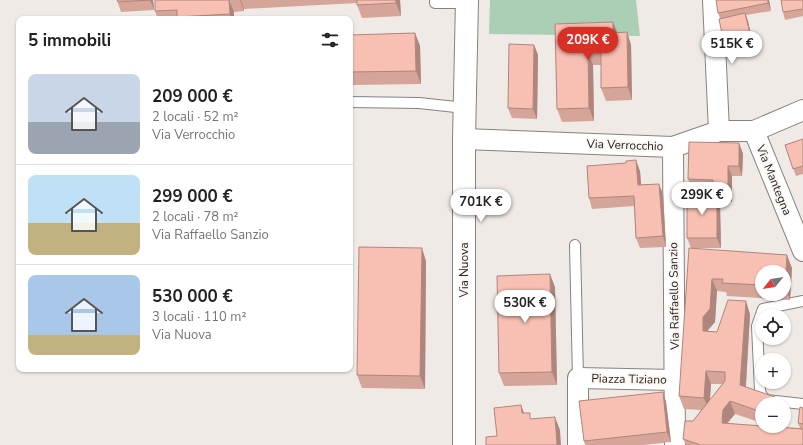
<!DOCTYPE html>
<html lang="it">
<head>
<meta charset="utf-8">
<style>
	:root { --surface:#fff; --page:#f2f2f2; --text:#202124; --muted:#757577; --line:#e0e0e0; --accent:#d93025 }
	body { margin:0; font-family:"Nunito Sans",sans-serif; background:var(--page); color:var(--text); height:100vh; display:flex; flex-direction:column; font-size:15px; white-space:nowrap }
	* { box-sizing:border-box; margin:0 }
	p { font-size:13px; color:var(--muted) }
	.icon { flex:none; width:22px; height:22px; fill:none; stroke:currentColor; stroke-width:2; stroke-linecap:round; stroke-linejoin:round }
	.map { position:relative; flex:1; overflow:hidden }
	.sheet { position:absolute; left:16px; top:16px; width:337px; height:356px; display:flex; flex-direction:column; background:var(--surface); border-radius:8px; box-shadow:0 1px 3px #0004 }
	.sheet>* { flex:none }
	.needle { width:26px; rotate:240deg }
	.controls { position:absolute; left:755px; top:265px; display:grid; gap:8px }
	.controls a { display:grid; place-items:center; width:36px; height:36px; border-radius:50%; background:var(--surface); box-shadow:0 1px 3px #0004; font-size:20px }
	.price { position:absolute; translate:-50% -34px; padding:0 9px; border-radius:14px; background:#fff; color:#222; font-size:13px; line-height:26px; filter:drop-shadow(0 1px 2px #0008) }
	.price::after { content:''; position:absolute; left:50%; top:24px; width:12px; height:9px; margin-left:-6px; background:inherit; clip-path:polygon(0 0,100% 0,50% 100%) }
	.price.current { background:var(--accent); color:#fff }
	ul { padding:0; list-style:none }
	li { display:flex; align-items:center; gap:12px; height:100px; padding:0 12px }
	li+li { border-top:1px solid var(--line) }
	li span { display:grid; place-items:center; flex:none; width:112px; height:80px; border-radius:8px; color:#555 }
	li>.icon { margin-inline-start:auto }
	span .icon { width:48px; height:48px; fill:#fffc; stroke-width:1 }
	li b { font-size:17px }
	h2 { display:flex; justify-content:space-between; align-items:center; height:48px; padding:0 12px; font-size:17px }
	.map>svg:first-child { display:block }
</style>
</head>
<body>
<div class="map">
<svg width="803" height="445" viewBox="0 0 803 445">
	<rect width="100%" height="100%" fill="#efeae5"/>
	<!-- green -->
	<path fill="#abcfb4" d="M 490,0 L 636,0 L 640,36 L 489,34 Z"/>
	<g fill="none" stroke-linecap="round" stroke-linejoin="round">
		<defs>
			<g id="service">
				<path d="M 435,0 L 435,3 L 467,3"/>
				<path d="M 350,102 L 419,103 L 465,108"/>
				<path d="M 575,245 L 578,378"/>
				<path d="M 803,301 L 763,309 L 757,326 L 760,391 L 762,396 L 767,400 L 803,404"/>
			</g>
			<g id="minor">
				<path d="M 713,0 L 719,131"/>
				<path d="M 754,131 L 803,251"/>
				<path d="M 464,139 L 673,147 L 719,131 L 754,131 L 803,110"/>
				<path d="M 673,147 L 675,445"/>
				<path d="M 578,445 L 578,378 L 675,380"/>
			</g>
			<path id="secondary" d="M 464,445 L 464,139 L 467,0"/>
		</defs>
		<!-- service casing -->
		<use href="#service" stroke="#87827e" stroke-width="12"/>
		<!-- minor casing -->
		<use href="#minor" stroke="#87827e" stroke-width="22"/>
		<!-- secondary casing -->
		<use href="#secondary" stroke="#87827e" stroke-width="24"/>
		<!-- service -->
		<use href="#service" stroke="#fff" stroke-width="10"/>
		<!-- minor -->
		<use href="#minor" stroke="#fff" stroke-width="20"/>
		<!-- secondary -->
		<use href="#secondary" stroke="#fff" stroke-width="22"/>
	</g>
	<!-- wall -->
	<g fill="#d5a59a" fill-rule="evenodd">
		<path d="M 117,0 L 153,0 L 154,10 L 121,12 Z"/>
		<path d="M 155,0 L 400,0 L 401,16 L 362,18 L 357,5 L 357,3 L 244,9 L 244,11 L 234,12 L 234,19 L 158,19 L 155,11 Z"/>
		<path d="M 716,0 L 769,0 L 771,11 L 746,15 L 748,21 L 753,45 L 727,51 L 724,44 L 720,18 L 718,13 Z"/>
		<path d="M 803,0 L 803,16 L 785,20 L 783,12 Z"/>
		<path d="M 613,22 L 617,33 L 627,32 L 631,45 L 632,100 L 606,101 L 601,88 L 601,65 L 593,65 L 594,121 L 562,122 L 557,109 L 555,24 Z"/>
		<path d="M 415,33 L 420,46 L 421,84 L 350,85 L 350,35 Z"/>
		<path d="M 534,45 L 538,55 L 537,119 L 512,118 L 508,108 Z"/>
		<path d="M 803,139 L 803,174 L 796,176 L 785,145 Z"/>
		<path d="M 739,143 L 743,154 L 742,176 L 732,176 L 732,202 L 720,201 L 720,204 L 721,248 L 695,248 L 792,268 L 790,300 L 727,296 L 726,292 L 717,291 L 715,322 L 708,330 L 708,331 L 717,332 L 750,314 L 746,387 L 775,397 L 777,404 L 762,404 L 762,423 L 735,414 L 727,424 L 771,426 L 770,426 L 778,426 L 778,427 L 800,428 L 798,423 L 803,408 L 803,445 L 686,445 L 683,439 L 693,421 L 701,410 L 684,409 L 679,396 L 691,248 L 687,238 L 714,194 L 713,190 L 692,190 L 688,179 ZM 762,272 L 784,272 L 784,294 L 762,294 ZM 711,384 L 722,384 L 710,400 Z"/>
		<path d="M 640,171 L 641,185 L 663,194 L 666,247 L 640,248 L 636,238 L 634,206 L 592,209 L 589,198 Z"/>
		<path d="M 426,261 L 425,389 L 362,388 L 357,375 Z"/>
		<path d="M 555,287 L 557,385 L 504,386 L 499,373 Z"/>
		<path d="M 663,392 L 666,402 L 671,442 L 643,445 L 585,445 L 584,441 Z"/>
	</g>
	<!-- shaded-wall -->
	<g fill="#ae867d">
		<path d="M 150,0 L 153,0 L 154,10 Z"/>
		<path d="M 229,0 L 234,12 L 234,19 L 232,19 L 230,14 Z"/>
		<path d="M 240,0 L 241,0 L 244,9 L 244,11 Z"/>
		<path d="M 396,0 L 400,0 L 401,16 L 396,3 Z"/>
		<path d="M 768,0 L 769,0 L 771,11 L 768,3 Z"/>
		<path d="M 745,13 L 748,21 L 753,45 L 751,38 Z"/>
		<path d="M 613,22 L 618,35 L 613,33 Z"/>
		<path d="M 627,32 L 631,45 L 632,100 L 628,87 Z"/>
		<path d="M 415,33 L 420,46 L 421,84 L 416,71 Z"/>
		<path d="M 534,45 L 538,55 L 537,119 L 533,109 Z"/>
		<path d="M 588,53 L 593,65 L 594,121 L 589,108 Z"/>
		<path d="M 739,143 L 743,154 L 742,176 L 739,166 Z"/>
		<path d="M 636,160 L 640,171 L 642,195 L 638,185 Z"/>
		<path d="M 728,166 L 732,176 L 732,202 L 728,191 Z"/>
		<path d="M 659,184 L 663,194 L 666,247 L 663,236 Z"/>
		<path d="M 717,194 L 720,204 L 721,248 L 717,238 Z"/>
		<path d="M 422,248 L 426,261 L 425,389 L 420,376 Z"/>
		<path d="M 787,255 L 792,268 L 790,300 L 785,287 Z"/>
		<path d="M 550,274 L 555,287 L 557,385 L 552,372 Z"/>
		<path d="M 712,279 L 717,291 L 715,322 L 708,330 L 707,344 L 703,331 L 703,317 Z"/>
		<path d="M 746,301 L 750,314 L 745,398 L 740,385 Z"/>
		<path d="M 706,371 L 711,384 L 709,411 L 704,398 Z"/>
		<path d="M 663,392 L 666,402 L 671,442 L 667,432 Z"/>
		<path d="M 775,397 L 777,404 L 774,404 Z"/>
		<path d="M 730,401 L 735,414 L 727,423 L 727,436 L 722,423 L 723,410 Z"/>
		<path d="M 521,405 L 526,418 L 522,413 Z"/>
		<path d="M 555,417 L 560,430 L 561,445 L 557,445 Z"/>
	</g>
	<!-- building -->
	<g fill="#f8c0b3" stroke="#ae867d">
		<path d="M 117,0 L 150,0 L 118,2 Z"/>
		<path d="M 155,0 L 229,0 L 230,14 L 177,17 L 177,10 L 155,11 Z"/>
		<path d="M 357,0 L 396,0 L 396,3 L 357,5 Z"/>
		<path d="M 716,0 L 768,0 L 768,3 L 718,13 Z"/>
		<path d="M 781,0 L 803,0 L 803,9 L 783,12 Z"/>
		<path d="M 745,13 L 751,38 L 724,44 L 719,19 Z"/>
		<path d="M 613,22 L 613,33 L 627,32 L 628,87 L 601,88 L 601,52 L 588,53 L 589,108 L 557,109 L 555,24 Z"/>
		<path d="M 415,33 L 416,71 L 350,72 L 350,35 Z"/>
		<path d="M 509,44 L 534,45 L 533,109 L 508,108 Z"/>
		<path d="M 803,139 L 803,166 L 793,169 L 785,145 Z"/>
		<path d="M 689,142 L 739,143 L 739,166 L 728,166 L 728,191 L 713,191 L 713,180 L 688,179 Z"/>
		<path d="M 636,160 L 638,185 L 659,184 L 663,236 L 636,238 L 634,196 L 589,198 L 587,166 L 626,163 L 626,161 Z"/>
		<path d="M 687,193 L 717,194 L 717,238 L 687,238 Z"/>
		<path d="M 359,247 L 422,248 L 420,376 L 357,375 Z"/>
		<path d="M 689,248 L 787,255 L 785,287 L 784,287 L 784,272 L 762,272 L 762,285 L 722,283 L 723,279 L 712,279 L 710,309 L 703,317 L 703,331 L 717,332 L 728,300 L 746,301 L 740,385 L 775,397 L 774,404 L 762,404 L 762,412 L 730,401 L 723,410 L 722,423 L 803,429 L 803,445 L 701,445 L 683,439 L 685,421 L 693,421 L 725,381 L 725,372 L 706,371 L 704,398 L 679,396 Z"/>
		<path d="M 550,274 L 552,372 L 499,373 L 497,276 Z"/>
		<path d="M 663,392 L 667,432 L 584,441 L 579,401 Z"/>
		<path d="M 521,405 L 522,413 L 530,413 L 530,419 L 555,417 L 557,445 L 486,445 L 486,437 L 497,436 L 494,408 Z"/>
		<path d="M 800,407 L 803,408 L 803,424 L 798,423 Z"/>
	</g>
	<g text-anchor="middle" stroke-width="4" stroke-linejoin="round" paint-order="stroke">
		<!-- street labels -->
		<g font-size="12" fill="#262523" stroke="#fcf7f3">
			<text transform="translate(625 145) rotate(2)" y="4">Via Verrocchio</text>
			<text transform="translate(774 180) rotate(68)" y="4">Via Mantegna</text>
			<text transform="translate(464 270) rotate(-90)" y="4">Via Nuova</text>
			<text transform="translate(674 296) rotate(-91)" y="4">Via Raffaello Sanzio</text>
			<text transform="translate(629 379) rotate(1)" y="4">Piazza Tiziano</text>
		</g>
	</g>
</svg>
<div class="controls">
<a><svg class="needle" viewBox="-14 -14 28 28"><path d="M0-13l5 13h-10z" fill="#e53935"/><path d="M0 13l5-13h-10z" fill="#757577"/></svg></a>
<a><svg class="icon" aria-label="locate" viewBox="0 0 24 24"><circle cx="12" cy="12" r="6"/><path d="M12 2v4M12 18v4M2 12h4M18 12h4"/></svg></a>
<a>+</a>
<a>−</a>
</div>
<b class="price current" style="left:588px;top:61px">209K €</b>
<b class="price" style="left:732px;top:65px">515K €</b>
<b class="price" style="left:702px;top:216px">299K €</b>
<b class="price" style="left:481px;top:223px">701K €</b>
<b class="price" style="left:525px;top:324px">530K €</b>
<section class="sheet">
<h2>5 immobili<svg class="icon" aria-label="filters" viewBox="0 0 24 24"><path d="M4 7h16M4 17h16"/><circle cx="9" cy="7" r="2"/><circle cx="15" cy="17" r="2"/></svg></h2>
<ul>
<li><span style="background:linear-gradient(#c9d6e8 60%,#9aa5b1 0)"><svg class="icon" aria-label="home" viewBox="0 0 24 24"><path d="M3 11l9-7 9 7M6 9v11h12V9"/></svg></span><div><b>209 000 €</b><p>2 locali · 52 m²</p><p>Via Verrocchio</p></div></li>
<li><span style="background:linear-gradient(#bfe0f5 60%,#c2b280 0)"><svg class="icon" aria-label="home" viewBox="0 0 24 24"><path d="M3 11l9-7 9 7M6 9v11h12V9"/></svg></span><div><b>299 000 €</b><p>2 locali · 78 m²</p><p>Via Raffaello Sanzio</p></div></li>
<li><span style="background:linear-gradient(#a9c7e8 75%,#c2b280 0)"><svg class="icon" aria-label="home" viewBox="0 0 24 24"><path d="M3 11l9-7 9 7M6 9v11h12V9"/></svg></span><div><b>530 000 €</b><p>3 locali · 110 m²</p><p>Via Nuova</p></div></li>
</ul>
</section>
</div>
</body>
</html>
